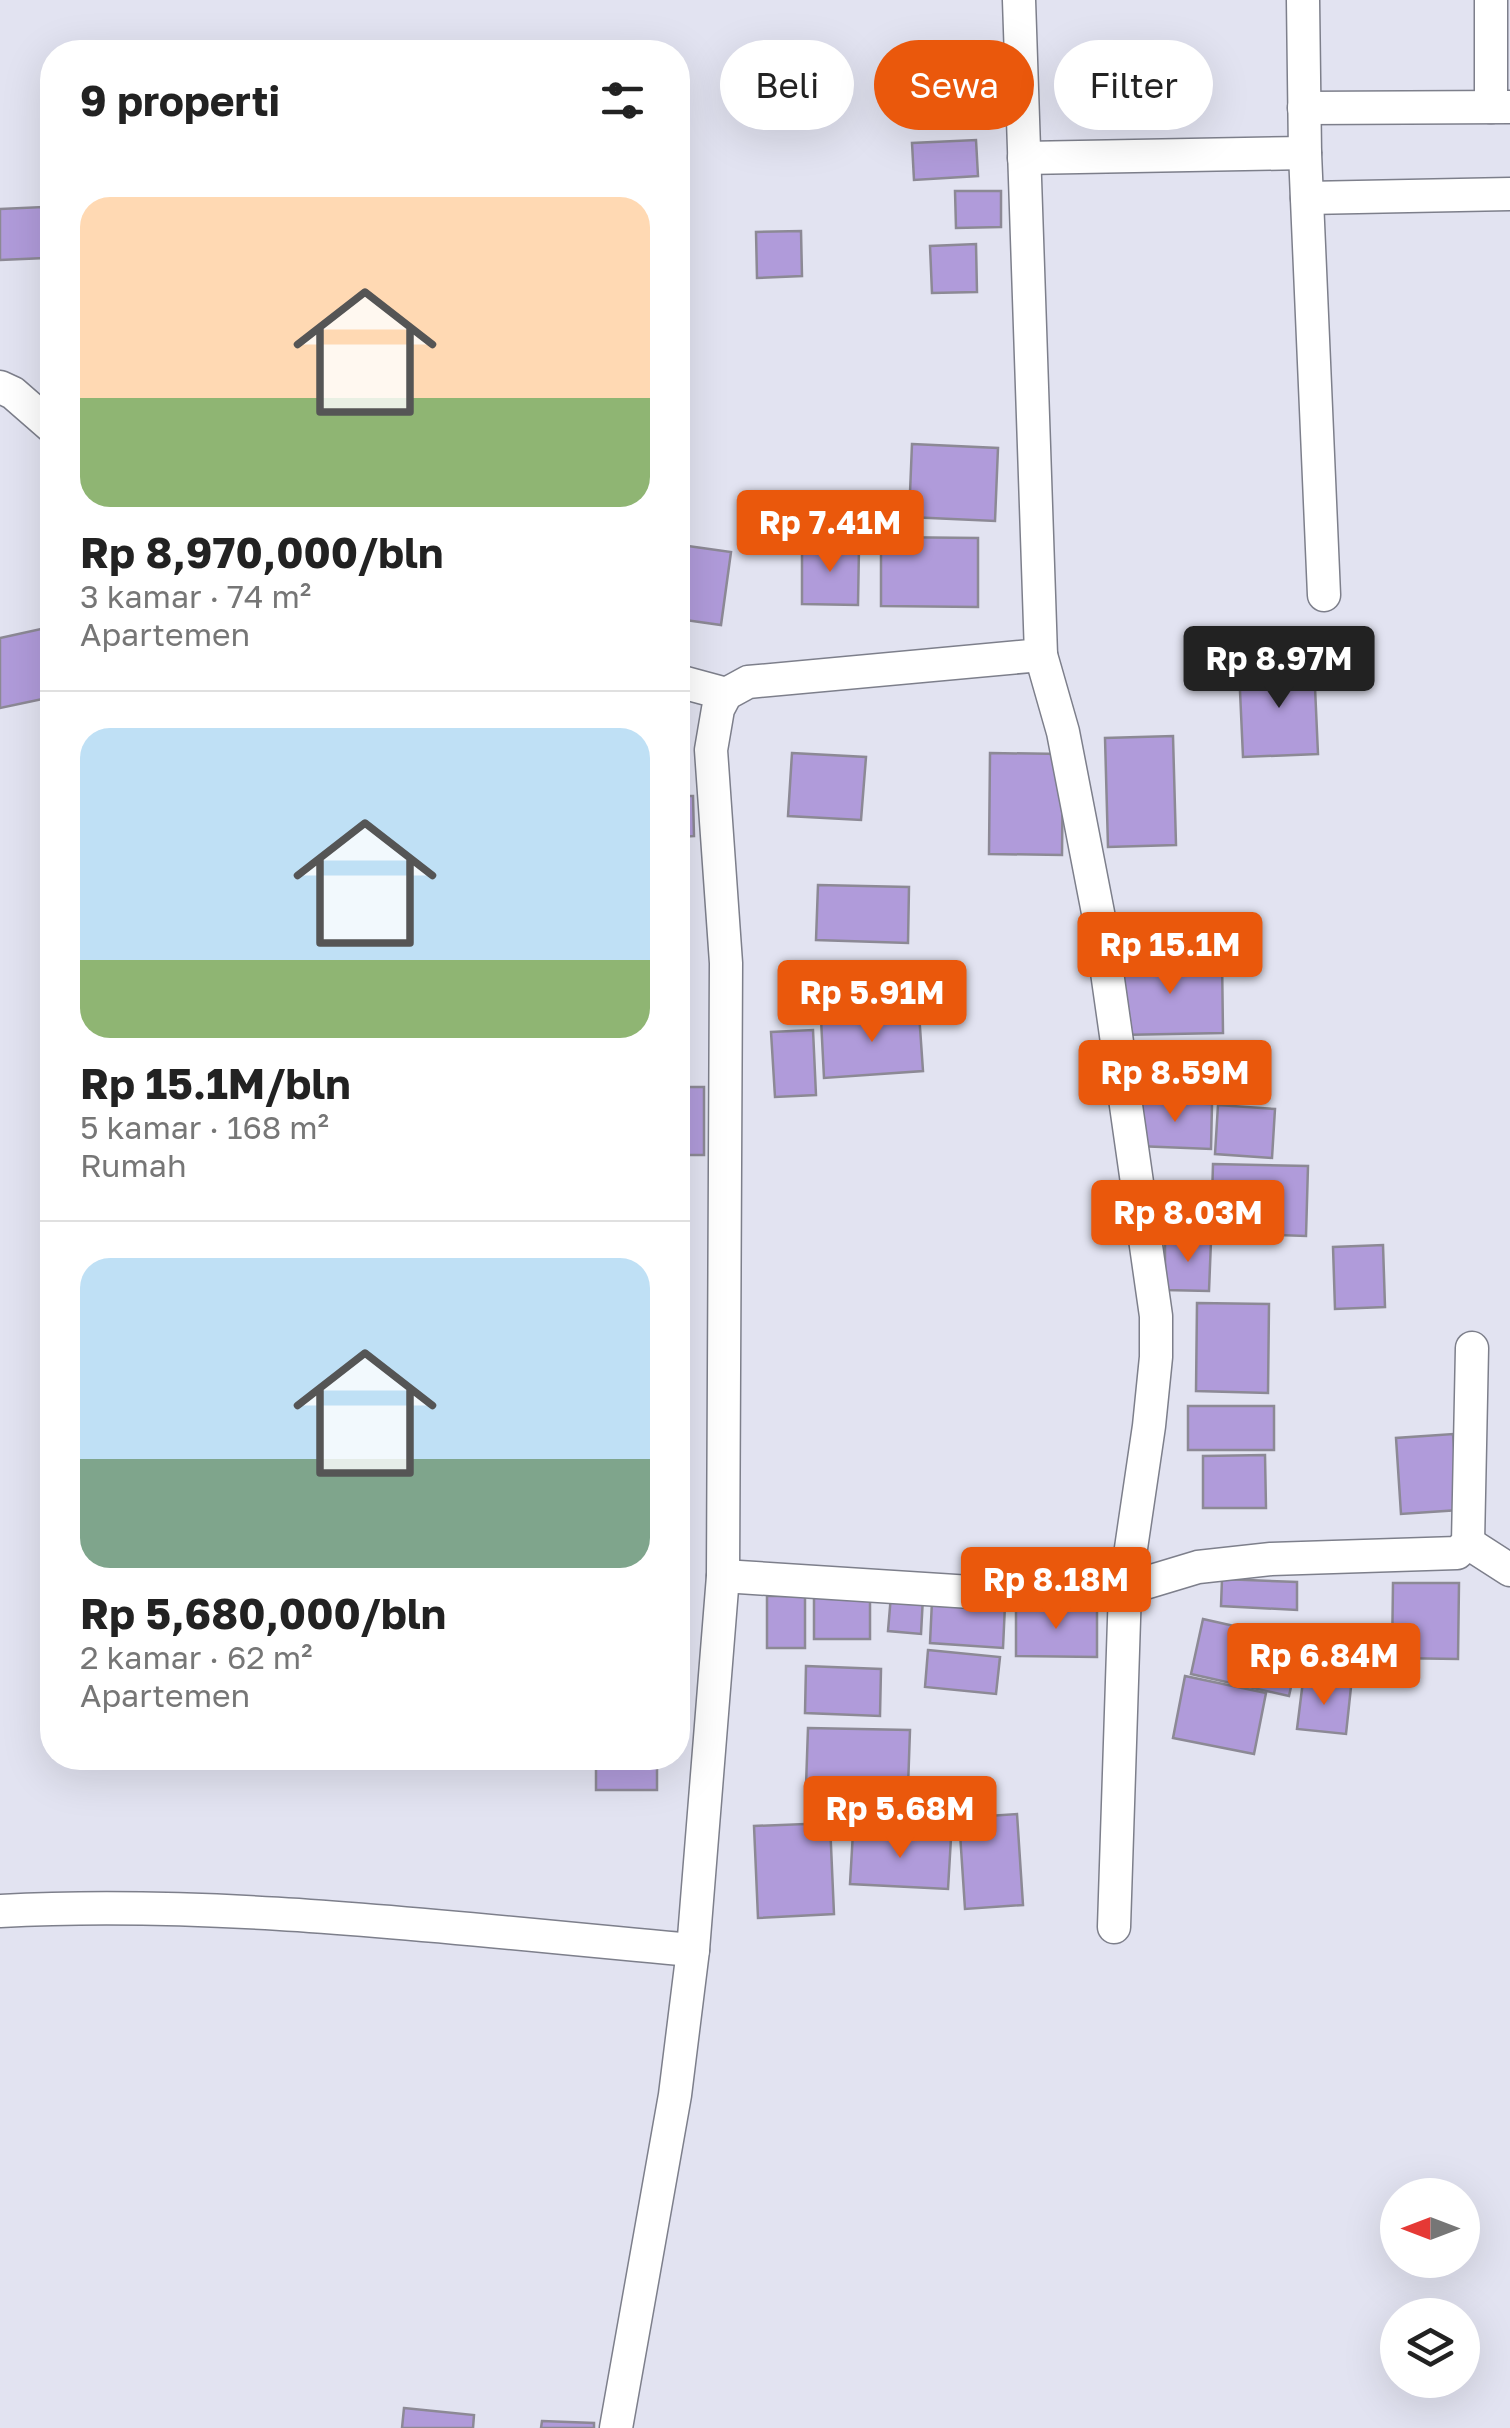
<!DOCTYPE html>
<html lang="id">
<head>
<meta charset="utf-8">
<style>
	:root { --surface:#fff; --page:#f2f2f2; --text:#222; --muted:#767676; --line:#e0e0e0; --accent:#ea580c }
	body { margin:0; font-family:"Golos Text",sans-serif; background:var(--page); color:var(--text); height:100vh; display:flex; flex-direction:column; font-size:38px; white-space:nowrap }
	* { box-sizing:border-box; margin:0 }
	p { font-size:32px; color:var(--muted) }
	.icon { flex:none; width:55px; height:55px; fill:none; stroke:currentColor; stroke-width:2; stroke-linecap:round; stroke-linejoin:round }
	.map { position:relative; flex:1; overflow:hidden }
	.side { position:absolute; left:40px; top:40px; width:650px; height:1730px; display:flex; flex-direction:column; background:var(--surface); border-radius:40px; box-shadow:0 10px 40px #0002 }
	.side>* { flex:none }
	.top-card { position:absolute; left:720px; top:40px; width:640px; height:90px; display:flex; gap:20px }
	.needle { width:65px; rotate:270deg }
	.controls { position:absolute; left:1380px; top:2178px; display:grid; gap:20px }
	.controls a { display:grid; place-items:center; width:100px; height:100px; border-radius:50%; background:var(--surface); box-shadow:0 10px 40px #0002; font-size:50px }
	.price { position:absolute; translate:-50% -85px; padding:0 22px; border-radius:10px; background:var(--accent); color:#fff; font-size:32px; line-height:65px; filter:drop-shadow(0 2px 5px #0008) }
	.price::after { content:''; position:absolute; left:50%; top:60px; width:30px; height:22px; margin-left:-15px; background:inherit; clip-path:polygon(0 0,100% 0,50% 100%) }
	.price.current { background:#222; color:#fff }
	ul { padding:0; list-style:none }
	li { display:grid; align-content:center; gap:20px; height:530px; padding:0 40px }
	li+li { border-top:2px solid var(--line) }
	li span { display:grid; place-items:center; height:310px; border-radius:30px; color:#555 }
	li>.icon { margin-inline-start:auto }
	span .icon { width:180px; height:180px; fill:#fffc; stroke-width:1 }
	li b { font-size:42px }
	h2 { display:flex; justify-content:space-between; align-items:center; height:120px; padding:0 40px; font-size:42px }
	.pill { padding:0 35px; border-radius:45px; background:var(--surface); box-shadow:0 10px 40px #0002; font-size:35px; line-height:90px }
	.pill.current { background:var(--accent); color:#fff }
	.map>svg:first-child { display:block }
</style>
</head>
<body>
<div class="map">
<svg width="1510" height="2428" viewBox="0 0 1510 2428">
	<rect width="100%" height="100%" fill="#e2e3f1"/>
	<!-- building -->
	<g fill="#b09bda" stroke="#8c8995" stroke-width="2.5">
		<path d="M 981,66 L 983,112 L 904,115 L 903,69 Z"/>
		<path d="M 976,140 L 978,176 L 914,180 L 912,143 Z"/>
		<path d="M 955,191 L 1001,191 L 1001,227 L 956,228 Z"/>
		<path d="M 43,207 L 45,258 L 0,260 L 0,209 Z"/>
		<path d="M 801,231 L 802,276 L 757,278 L 756,232 Z"/>
		<path d="M 976,244 L 977,292 L 932,293 L 930,246 Z"/>
		<path d="M 912,444 L 998,448 L 995,521 L 909,517 Z"/>
		<path d="M 881,537 L 978,538 L 978,607 L 881,606 Z"/>
		<path d="M 688,546 L 731,552 L 721,625 L 678,619 Z"/>
		<path d="M 802,546 L 859,547 L 858,605 L 802,604 Z"/>
		<path d="M 50,627 L 52,697 L 0,708 L 0,638 Z"/>
		<path d="M 1314,665 L 1318,754 L 1243,757 L 1239,669 Z"/>
		<path d="M 1173,736 L 1176,845 L 1108,847 L 1105,738 Z"/>
		<path d="M 792,753 L 866,757 L 861,820 L 788,816 Z"/>
		<path d="M 990,753 L 1063,754 L 1062,855 L 989,854 Z"/>
		<path d="M 678,796 L 693,796 L 694,836 L 678,837 Z"/>
		<path d="M 818,885 L 909,887 L 908,943 L 816,940 Z"/>
		<path d="M 1222,958 L 1223,1033 L 1119,1035 L 1118,960 Z"/>
		<path d="M 919,1013 L 923,1071 L 824,1078 L 821,1019 Z"/>
		<path d="M 813,1030 L 816,1095 L 775,1097 L 771,1032 Z"/>
		<rect x="678" y="1087" width="26" height="68"/>
		<path d="M 1138,1102 L 1212,1104 L 1211,1149 L 1137,1146 Z"/>
		<path d="M 1218,1105 L 1275,1109 L 1272,1158 L 1215,1154 Z"/>
		<path d="M 1213,1164 L 1308,1166 L 1306,1236 L 1211,1233 Z"/>
		<path d="M 1165,1240 L 1211,1241 L 1209,1291 L 1165,1290 Z"/>
		<path d="M 1383,1245 L 1385,1307 L 1335,1309 L 1333,1247 Z"/>
		<path d="M 1197,1303 L 1269,1304 L 1268,1393 L 1196,1391 Z"/>
		<rect x="1188" y="1406" width="86" height="44"/>
		<rect x="678" y="1407" width="4" height="56"/>
		<path d="M 1453,1434 L 1459,1510 L 1401,1514 L 1396,1438 Z"/>
		<path d="M 1265,1455 L 1266,1508 L 1203,1508 L 1203,1456 Z"/>
		<path d="M 678,1478 L 687,1479 L 686,1530 L 678,1529 Z"/>
		<path d="M 1222,1579 L 1297,1582 L 1297,1610 L 1221,1606 Z"/>
		<path d="M 1393,1583 L 1459,1583 L 1458,1659 L 1392,1658 Z"/>
		<rect x="814" y="1595" width="56" height="44"/>
		<path d="M 891,1595 L 923,1597 L 921,1634 L 888,1631 Z"/>
		<rect x="767" y="1596" width="38" height="52"/>
		<path d="M 932,1601 L 1005,1605 L 1003,1648 L 930,1643 Z"/>
		<path d="M 1016,1608 L 1097,1609 L 1097,1657 L 1016,1656 Z"/>
		<path d="M 1203,1619 L 1301,1641 L 1289,1696 L 1191,1674 Z"/>
		<path d="M 928,1650 L 1000,1657 L 996,1694 L 925,1687 Z"/>
		<path d="M 806,1666 L 881,1669 L 880,1716 L 805,1713 Z"/>
		<path d="M 1185,1676 L 1266,1693 L 1254,1754 L 1173,1738 Z"/>
		<path d="M 1303,1681 L 1351,1687 L 1346,1734 L 1297,1729 Z"/>
		<path d="M 808,1728 L 910,1730 L 908,1788 L 806,1786 Z"/>
		<rect x="596" y="1758" width="61" height="32"/>
		<path d="M 1017,1814 L 1023,1905 L 965,1909 L 959,1818 Z"/>
		<path d="M 830,1823 L 834,1914 L 758,1918 L 754,1826 Z"/>
		<path d="M 853,1832 L 951,1838 L 948,1889 L 850,1884 Z"/>
		<path d="M 404,2408 L 474,2415 L 473,2428 L 402,2428 Z"/>
		<path d="M 542,2421 L 594,2423 L 594,2428 L 541,2428 Z"/>
	</g>
	<g fill="none" stroke-linecap="round" stroke-linejoin="round">
		<defs>
			<g id="minor">
				<path d="M 1303,0 L 1305,153 L 1324,595"/>
				<path d="M 1491,0 L 1491,107"/>
				<path d="M 1304,108 L 1510,107"/>
				<path d="M 1024,158 L 1305,153"/>
				<path d="M 1307,198 L 1510,194"/>
				<path d="M 0,387 L 13,393 L 52,427"/>
				<path d="M 1041,655 L 1063,732 L 1100,923 L 1156,1316 L 1156,1357 L 1149,1426 L 1125,1589 L 1114,1927"/>
				<path d="M 678,681 L 726,694"/>
				<path d="M 1468,1543 L 1510,1570"/>
				<path d="M 723,1576 L 1002,1594 L 1088,1593 L 1125,1589 L 1198,1567 L 1271,1559 L 1457,1553 L 1468,1543 L 1472,1348"/>
				<path d="M 0,1911 C 231,1899 463,1930 693,1950"/>
				<path d="M 616,2428 L 675,2095 L 693,1950 L 723,1576 L 726,963 L 711,750 L 718,709 L 726,694 L 748,682 L 1041,655 L 1019,0"/>
			</g>
		</defs>
		<!-- minor casing -->
		<use href="#minor" stroke="#7d7f8b" stroke-width="35"/>
		<!-- minor -->
		<use href="#minor" stroke="#fff" stroke-width="32"/>
	</g>
</svg>
<div class="controls">
<a><svg class="needle" viewBox="-14 -14 28 28"><path d="M0-13l5 13h-10z" fill="#e53935"/><path d="M0 13l5-13h-10z" fill="#767676"/></svg></a>
<a><svg class="icon" aria-label="layers" viewBox="0 0 24 24"><path d="M12 4l9 5-9 5-9-5zM3 14l9 5 9-5"/></svg></a>
</div>
<b class="price" style="left:830px;top:575px">Rp 7.41M</b>
<b class="price current" style="left:1279px;top:711px">Rp 8.97M</b>
<b class="price" style="left:1170px;top:997px">Rp 15.1M</b>
<b class="price" style="left:872px;top:1045px">Rp 5.91M</b>
<b class="price" style="left:1175px;top:1125px">Rp 8.59M</b>
<b class="price" style="left:1188px;top:1265px">Rp 8.03M</b>
<b class="price" style="left:1056px;top:1632px">Rp 8.18M</b>
<b class="price" style="left:1324px;top:1708px">Rp 6.84M</b>
<b class="price" style="left:900px;top:1861px">Rp 5.68M</b>
<div class="top-card">
<a class="pill">Beli</a>
<a class="pill current">Sewa</a>
<a class="pill">Filter</a>
</div>
<section class="side">
<h2>9 properti<svg class="icon" aria-label="filters" viewBox="0 0 24 24"><path d="M4 7h16M4 17h16"/><circle cx="9" cy="7" r="2"/><circle cx="15" cy="17" r="2"/></svg></h2>
<ul>
<li><span style="background:linear-gradient(#ffd9b3 65%,#8fb573 0)"><svg class="icon" aria-label="home" viewBox="0 0 24 24"><path d="M3 11l9-7 9 7M6 9v11h12V9"/></svg></span><div><b>Rp 8,970,000/bln</b><p>3 kamar · 74 m²</p><p>Apartemen</p></div></li>
<li><span style="background:linear-gradient(#bfe0f5 75%,#8fb573 0)"><svg class="icon" aria-label="home" viewBox="0 0 24 24"><path d="M3 11l9-7 9 7M6 9v11h12V9"/></svg></span><div><b>Rp 15.1M/bln</b><p>5 kamar · 168 m²</p><p>Rumah</p></div></li>
<li><span style="background:linear-gradient(#bfe0f5 65%,#7fa58c 0)"><svg class="icon" aria-label="home" viewBox="0 0 24 24"><path d="M3 11l9-7 9 7M6 9v11h12V9"/></svg></span><div><b>Rp 5,680,000/bln</b><p>2 kamar · 62 m²</p><p>Apartemen</p></div></li>
</ul>
</section>
</div>
</body>
</html>
